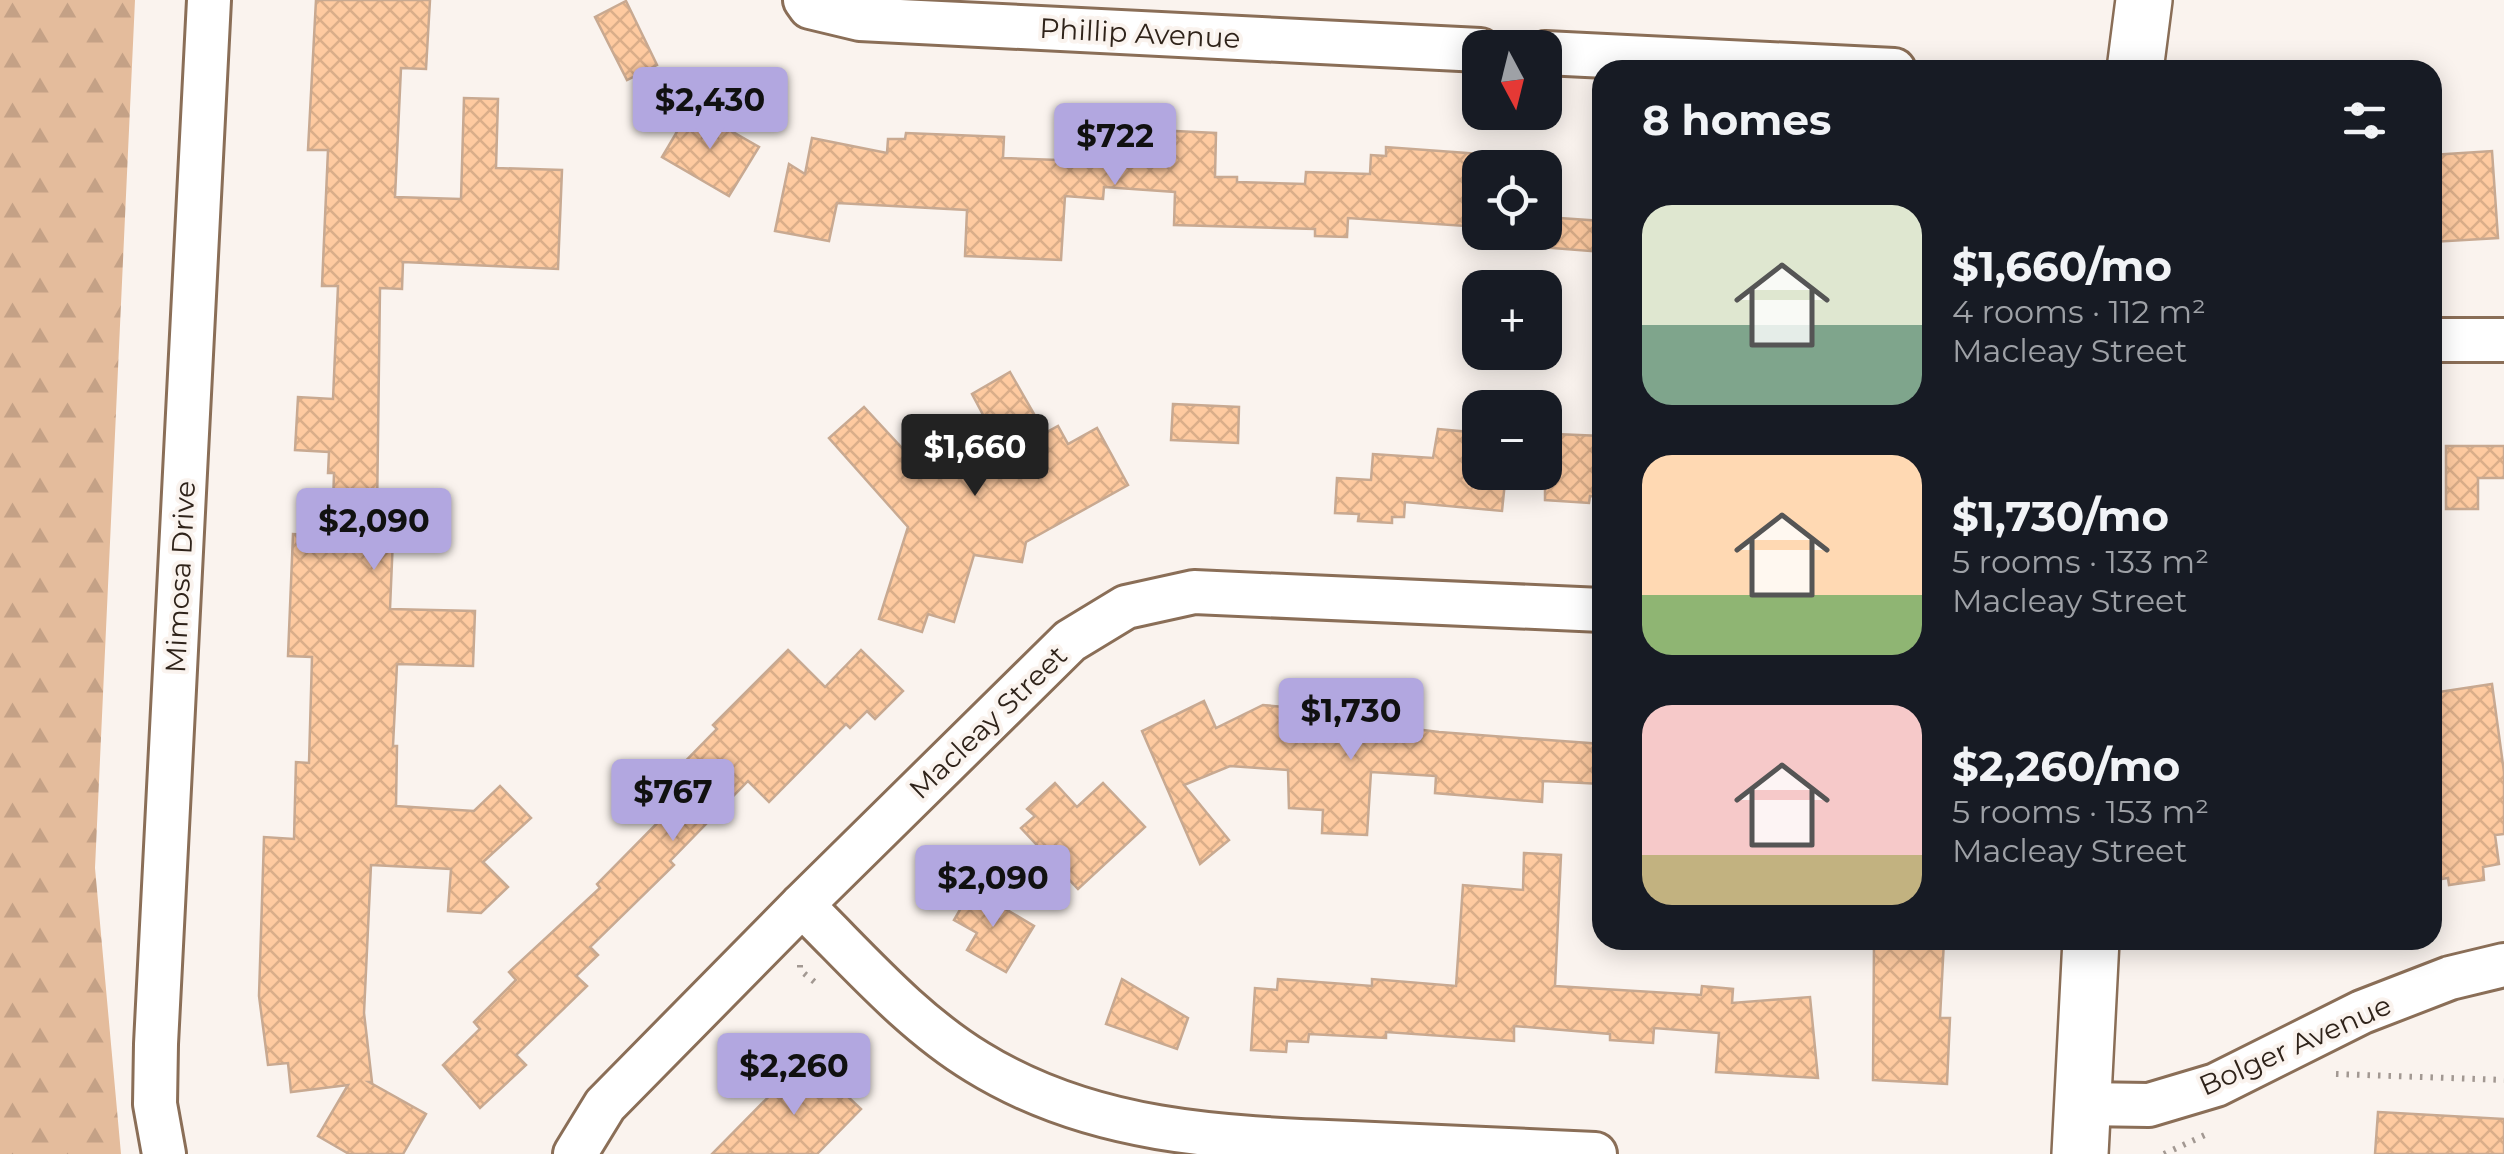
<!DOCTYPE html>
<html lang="en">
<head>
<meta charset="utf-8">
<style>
	:root { --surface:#171b24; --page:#242831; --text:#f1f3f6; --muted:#9ea1a6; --accent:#b2a7e0 }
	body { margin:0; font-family:Montserrat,sans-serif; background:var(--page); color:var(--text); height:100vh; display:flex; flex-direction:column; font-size:38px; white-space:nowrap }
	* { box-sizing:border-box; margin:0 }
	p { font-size:32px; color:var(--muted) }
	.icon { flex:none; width:55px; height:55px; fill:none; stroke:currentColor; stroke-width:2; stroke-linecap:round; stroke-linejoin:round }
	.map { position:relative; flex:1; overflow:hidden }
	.panel { position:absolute; left:1592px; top:60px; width:850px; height:890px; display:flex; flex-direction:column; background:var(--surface); border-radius:30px; box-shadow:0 5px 25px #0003 }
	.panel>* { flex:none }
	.needle { width:65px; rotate:173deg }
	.controls { position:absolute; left:1462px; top:30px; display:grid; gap:20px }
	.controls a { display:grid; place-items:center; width:100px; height:100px; border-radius:20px; background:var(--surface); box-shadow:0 5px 25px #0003; font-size:50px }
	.price { position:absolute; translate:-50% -85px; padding:0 22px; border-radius:10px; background:var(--accent); color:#111; font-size:32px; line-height:65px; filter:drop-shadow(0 2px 5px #0008) }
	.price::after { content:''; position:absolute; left:50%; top:60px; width:30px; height:22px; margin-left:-15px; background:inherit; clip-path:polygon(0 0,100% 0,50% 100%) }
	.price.active { background:#222; color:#fff }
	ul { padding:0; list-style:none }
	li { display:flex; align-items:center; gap:30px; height:250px; padding:0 50px }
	li span { display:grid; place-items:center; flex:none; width:280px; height:200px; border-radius:30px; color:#555 }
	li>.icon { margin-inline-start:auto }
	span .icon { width:120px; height:120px; fill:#fffc; stroke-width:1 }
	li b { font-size:42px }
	h2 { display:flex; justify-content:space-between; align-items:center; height:120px; padding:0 50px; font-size:42px }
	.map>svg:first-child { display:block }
</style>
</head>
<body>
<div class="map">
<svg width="2504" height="1154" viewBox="0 0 2504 1154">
	<defs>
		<pattern id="forest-firs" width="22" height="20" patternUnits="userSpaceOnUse" patternTransform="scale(2.5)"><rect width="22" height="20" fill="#e4bc9c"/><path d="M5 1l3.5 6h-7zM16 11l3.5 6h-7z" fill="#c4a186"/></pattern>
		<pattern id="building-cross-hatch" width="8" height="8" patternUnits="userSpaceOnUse" patternTransform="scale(2.5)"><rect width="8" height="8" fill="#fecaa0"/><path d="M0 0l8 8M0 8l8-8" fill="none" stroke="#daad89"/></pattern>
	</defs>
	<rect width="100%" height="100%" fill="#faf3ee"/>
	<!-- forest -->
	<path fill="url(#forest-firs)" d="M 0,0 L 135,0 L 95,868 L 121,1154 L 0,1154 Z"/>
	<!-- building -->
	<g fill="url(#building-cross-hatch)" stroke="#c8a991" stroke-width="2.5">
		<path d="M 316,0 L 430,0 L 426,69 L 401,68 L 395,197 L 461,199 L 464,98 L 498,99 L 496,168 L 562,170 L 558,269 L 403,262 L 402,289 L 380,288 L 377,513 L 394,514 L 390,609 L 475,611 L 473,666 L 397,664 L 393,746 L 397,746 L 396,806 L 474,811 L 500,786 L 531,818 L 483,862 L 508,887 L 481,913 L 448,911 L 451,869 L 371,865 L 364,1013 L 372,1082 L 369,1082 L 426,1114 L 403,1154 L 349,1154 L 318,1136 L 348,1085 L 291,1092 L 288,1063 L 268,1065 L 259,996 L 264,837 L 294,839 L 296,762 L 309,763 L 312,657 L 288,656 L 293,534 L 332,536 L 334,473 L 328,473 L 329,452 L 295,450 L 298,397 L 333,399 L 338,286 L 322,286 L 328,150 L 308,150 Z"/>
		<path d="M 626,1 L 657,65 L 627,80 L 595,17 Z"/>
		<path d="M 691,108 L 759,147 L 729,196 L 662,157 Z"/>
		<path d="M 1175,131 L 1216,133 L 1215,177 L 1237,177 L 1237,182 L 1305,184 L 1306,172 L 1370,174 L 1371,155 L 1386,156 L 1386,147 L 1480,154 L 1480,227 L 1348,218 L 1347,237 L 1315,236 L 1315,229 L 1174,225 L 1175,192 L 1104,187 L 1103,199 L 1065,196 L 1061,260 L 965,256 L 967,210 L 837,203 L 829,241 L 775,231 L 789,164 L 805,174 L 812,138 L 887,153 L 888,139 L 905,139 L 906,133 L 1004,137 L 1003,158 L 1087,161 L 1088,140 L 1105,141 L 1106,133 L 1175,139 Z"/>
		<path d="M 2492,151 L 2498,238 L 2432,242 L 2432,155 Z"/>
		<path d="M 1545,217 L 1602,221 L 1602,252 L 1501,244 L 1502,232 L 1545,232 Z"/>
		<path d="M 1010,372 L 1045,433 L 1058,426 L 1068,444 L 1097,428 L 1128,485 L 1026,542 L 1022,562 L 974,555 L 954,622 L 928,614 L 922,632 L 879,619 L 908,527 L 829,438 L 864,407 L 915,462 L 1016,477 L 972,394 Z"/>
		<path d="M 1173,404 L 1239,407 L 1238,443 L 1171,440 Z"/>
		<path d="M 1438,429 L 1480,433 L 1480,472 L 1506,472 L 1502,511 L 1405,502 L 1404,517 L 1392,517 L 1392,523 L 1358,521 L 1359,514 L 1335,513 L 1337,478 L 1371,480 L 1373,454 L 1433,458 Z"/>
		<path d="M 1555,434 L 1602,436 L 1602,497 L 1590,496 L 1589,503 L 1545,500 L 1545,435 Z"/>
		<path d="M 2446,446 L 2504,446 L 2504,478 L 2478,478 L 2478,509 L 2446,509 Z"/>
		<path d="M 788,650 L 825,687 L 861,650 L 903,691 L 875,719 L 867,711 L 850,728 L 846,724 L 769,802 L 748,781 L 670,861 L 674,865 L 590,947 L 598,955 L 576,976 L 587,986 L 516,1055 L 526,1065 L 480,1108 L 443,1065 L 480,1029 L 474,1022 L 516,980 L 509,972 L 600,888 L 597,884 L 681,799 L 664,783 L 717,729 L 713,725 Z"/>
		<path d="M 2492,684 L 2504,772 L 2504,834 L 2495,835 L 2499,864 L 2483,867 L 2484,880 L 2449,885 L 2448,878 L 2435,880 L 2432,860 L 2432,817 L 2439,816 L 2432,768 L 2432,693 Z"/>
		<path d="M 1204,701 L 1216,728 L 1263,705 L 1307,709 L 1306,717 L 1400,723 L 1399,727 L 1439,732 L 1602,744 L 1602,784 L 1543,781 L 1542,802 L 1435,793 L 1436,776 L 1371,772 L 1367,835 L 1322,833 L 1323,810 L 1289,808 L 1288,770 L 1230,766 L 1184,785 L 1229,840 L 1200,864 L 1142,731 Z"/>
		<path d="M 1055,783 L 1077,807 L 1103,783 L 1145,827 L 1078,889 L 1021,828 L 1035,816 L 1027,809 Z"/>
		<path d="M 1524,853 L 1561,855 L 1555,986 L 1701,995 L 1702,986 L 1733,989 L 1732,1003 L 1810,997 L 1818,1078 L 1716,1072 L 1719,1033 L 1654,1028 L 1653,1043 L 1610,1040 L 1610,1034 L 1514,1026 L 1514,1041 L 1386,1032 L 1386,1038 L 1309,1034 L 1308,1042 L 1287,1041 L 1286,1052 L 1251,1050 L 1255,988 L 1277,990 L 1278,979 L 1372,986 L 1372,979 L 1456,986 L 1463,885 L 1523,890 Z"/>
		<path d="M 972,889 L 1034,926 L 1006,972 L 967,950 L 977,933 L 954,920 Z"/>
		<path d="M 1874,940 L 1944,940 L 1940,1018 L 1950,1018 L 1947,1084 L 1873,1080 Z"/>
		<path d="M 1122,979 L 1188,1018 L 1177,1049 L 1106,1024 Z"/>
		<path d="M 813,1064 L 861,1109 L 817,1154 L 712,1154 L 796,1069 L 802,1075 Z"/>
		<path d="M 2378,1112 L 2504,1119 L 2504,1154 L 2375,1154 Z"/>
	</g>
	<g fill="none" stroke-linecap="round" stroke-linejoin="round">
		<defs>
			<g id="street">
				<path d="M 805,0 L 810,7 L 860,19 L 1480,50"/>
				<path d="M 1545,53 L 1894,70"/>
				<path d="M 2432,340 L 2504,340"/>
				<path d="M 802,905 C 857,959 911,1022 977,1062 C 1092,1133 1221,1138 1352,1143 C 1433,1147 1514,1150 1595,1154"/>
				<path d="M 2083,1104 L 2149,1105 L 2216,1085 L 2362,1012 L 2450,978 L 2504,965"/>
				<path d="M 164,1154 L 155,1104 L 156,1044 L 209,0"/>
				<path d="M 575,1154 L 605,1105 L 802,905 L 1070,641 L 1126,607 L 1194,592 L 1602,610"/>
			</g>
			<g id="secondary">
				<path d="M 2135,70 L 2144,0"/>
				<path d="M 2080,1154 L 2091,940"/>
			</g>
		</defs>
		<!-- street casing -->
		<use href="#street" stroke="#8a6e57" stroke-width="48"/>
		<!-- secondary casing -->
		<use href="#secondary" stroke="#8a6e57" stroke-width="60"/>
		<!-- path -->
		<g stroke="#a29892" stroke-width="6" stroke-dasharray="2.5 8" stroke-linecap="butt">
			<path d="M 800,965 L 800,970 L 817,984"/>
			<path d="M 2336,1074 L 2504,1080"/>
			<path d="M 2164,1154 L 2207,1134"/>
		</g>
		<!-- street -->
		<use href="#street" stroke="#fff" stroke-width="42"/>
		<!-- secondary -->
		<use href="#secondary" stroke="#fff" stroke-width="55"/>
	</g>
	<g text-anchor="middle" stroke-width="8" stroke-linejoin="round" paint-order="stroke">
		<!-- street labels -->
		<g font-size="28" fill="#2f231a" stroke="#faf3ee">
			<text transform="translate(1140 33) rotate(3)" y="10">Phillip Avenue</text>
			<text transform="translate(180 577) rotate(-87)" y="10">Mimosa Drive</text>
			<text transform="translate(988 722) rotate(-44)" y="10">Macleay Street</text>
			<text transform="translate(2295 1045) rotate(-24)" y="10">Bolger Avenue</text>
		</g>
	</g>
</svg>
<div class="controls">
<a><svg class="needle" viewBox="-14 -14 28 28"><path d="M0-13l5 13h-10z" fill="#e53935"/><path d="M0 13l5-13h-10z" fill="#9ea1a6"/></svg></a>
<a><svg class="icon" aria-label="locate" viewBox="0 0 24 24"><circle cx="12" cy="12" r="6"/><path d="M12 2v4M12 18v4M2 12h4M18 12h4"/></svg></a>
<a>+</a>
<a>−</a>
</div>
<b class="price" style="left:710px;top:152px">$2,430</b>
<b class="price" style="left:1115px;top:188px">$722</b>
<b class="price active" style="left:975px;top:499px">$1,660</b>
<b class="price" style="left:374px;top:573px">$2,090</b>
<b class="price" style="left:1351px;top:763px">$1,730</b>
<b class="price" style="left:673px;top:844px">$767</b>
<b class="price" style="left:993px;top:930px">$2,090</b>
<b class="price" style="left:794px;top:1118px">$2,260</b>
<section class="panel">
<h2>8 homes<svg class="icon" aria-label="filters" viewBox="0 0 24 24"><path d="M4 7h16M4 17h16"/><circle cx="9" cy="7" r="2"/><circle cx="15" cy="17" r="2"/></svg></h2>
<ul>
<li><span style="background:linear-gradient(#dfe7d0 60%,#7fa58c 0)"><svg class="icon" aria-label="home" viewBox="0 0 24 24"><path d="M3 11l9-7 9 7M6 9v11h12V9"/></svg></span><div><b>$1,660/mo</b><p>4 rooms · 112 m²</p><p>Macleay Street</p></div></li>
<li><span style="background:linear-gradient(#ffd9b3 70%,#8fb573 0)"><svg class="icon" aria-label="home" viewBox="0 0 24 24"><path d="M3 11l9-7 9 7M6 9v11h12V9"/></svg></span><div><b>$1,730/mo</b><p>5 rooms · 133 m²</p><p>Macleay Street</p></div></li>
<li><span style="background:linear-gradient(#f6c9c9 75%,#c2b280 0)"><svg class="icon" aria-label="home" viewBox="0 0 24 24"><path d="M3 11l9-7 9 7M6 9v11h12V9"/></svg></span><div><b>$2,260/mo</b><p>5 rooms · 153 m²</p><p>Macleay Street</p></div></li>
</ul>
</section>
</div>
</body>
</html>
